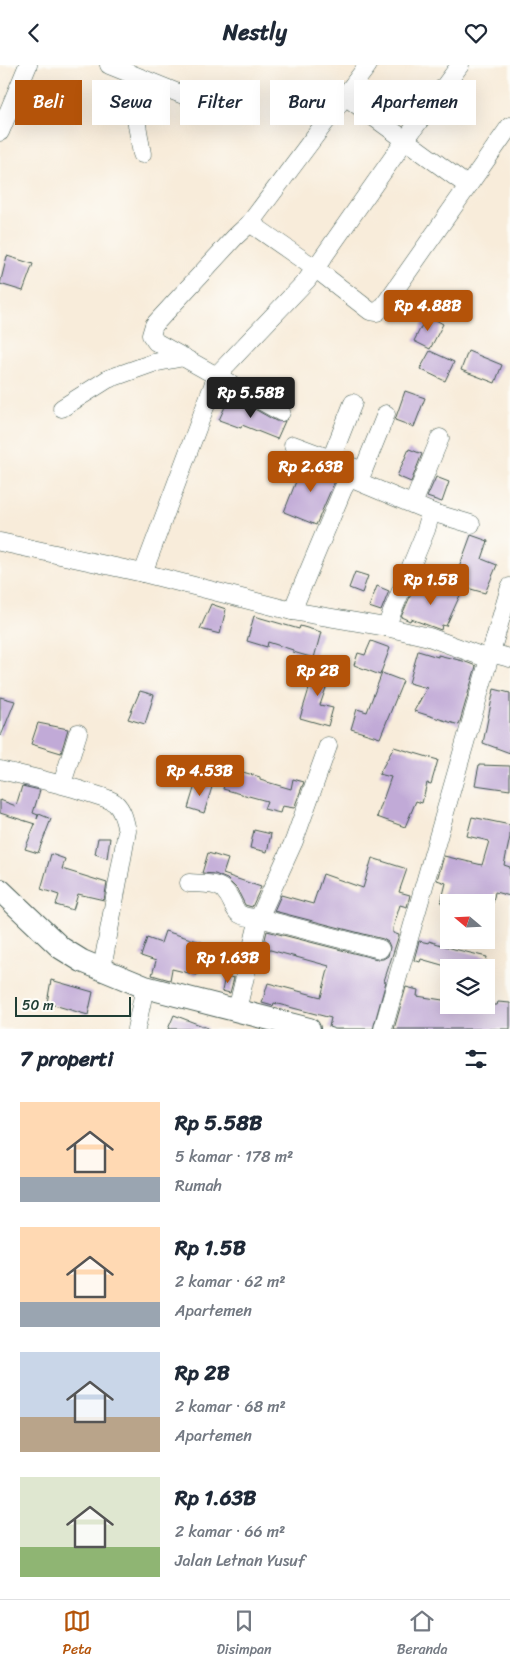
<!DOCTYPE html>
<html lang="id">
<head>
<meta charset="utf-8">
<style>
	:root { --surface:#fff; --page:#f2f2f3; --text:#1f2937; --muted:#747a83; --line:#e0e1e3; --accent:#b45309 }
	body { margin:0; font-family:Sriracha,sans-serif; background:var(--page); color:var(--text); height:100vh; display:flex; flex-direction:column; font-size:19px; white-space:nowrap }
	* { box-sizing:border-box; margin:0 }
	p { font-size:16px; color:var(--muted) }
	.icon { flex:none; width:28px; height:28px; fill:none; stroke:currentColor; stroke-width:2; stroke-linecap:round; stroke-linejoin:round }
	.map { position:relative; height:964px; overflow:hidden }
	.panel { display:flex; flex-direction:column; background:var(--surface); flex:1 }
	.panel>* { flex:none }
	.guide { position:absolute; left:15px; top:15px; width:480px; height:45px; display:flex; gap:10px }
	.needle { width:32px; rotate:289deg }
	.fabs { position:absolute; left:440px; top:829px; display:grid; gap:10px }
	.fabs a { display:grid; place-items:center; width:55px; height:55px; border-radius:0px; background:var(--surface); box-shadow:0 5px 20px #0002; font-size:25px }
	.scale { position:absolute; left:15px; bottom:12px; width:116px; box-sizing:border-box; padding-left:5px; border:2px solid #1f3d34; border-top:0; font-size:14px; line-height:18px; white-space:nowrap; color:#1f3d34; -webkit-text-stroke:4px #fdfcf7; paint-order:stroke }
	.price { position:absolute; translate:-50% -42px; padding:0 11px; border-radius:5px; background:var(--accent); color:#fff; font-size:16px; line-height:32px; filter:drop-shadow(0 1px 2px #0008) }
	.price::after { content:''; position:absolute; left:50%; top:30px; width:15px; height:11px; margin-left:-8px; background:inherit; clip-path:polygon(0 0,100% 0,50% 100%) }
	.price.current { background:#222; color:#fff }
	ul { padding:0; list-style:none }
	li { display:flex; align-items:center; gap:15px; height:125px; padding:0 20px }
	li span { display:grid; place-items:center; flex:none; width:140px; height:100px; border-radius:0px; color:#555 }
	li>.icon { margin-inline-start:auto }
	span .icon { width:60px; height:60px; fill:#fffc; stroke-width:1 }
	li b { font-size:21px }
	h2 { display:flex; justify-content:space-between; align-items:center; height:60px; padding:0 20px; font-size:21px }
	.tag { padding:0 18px; border-radius:0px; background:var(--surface); box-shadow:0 5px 20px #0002; font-size:18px; line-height:45px }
	.tag.current { background:var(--accent); color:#fff }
	header { display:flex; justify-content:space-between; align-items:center; height:65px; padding:0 20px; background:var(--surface); font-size:22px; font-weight:700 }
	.menu { display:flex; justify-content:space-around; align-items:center; height:70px; border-top:1px solid var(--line); background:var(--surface); font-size:14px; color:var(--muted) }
	.menu a { display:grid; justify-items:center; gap:2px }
	.menu .current { color:var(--accent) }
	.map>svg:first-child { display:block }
</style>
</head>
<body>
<header><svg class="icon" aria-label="back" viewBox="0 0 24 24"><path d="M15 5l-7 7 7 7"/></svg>Nestly<svg class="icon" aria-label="heart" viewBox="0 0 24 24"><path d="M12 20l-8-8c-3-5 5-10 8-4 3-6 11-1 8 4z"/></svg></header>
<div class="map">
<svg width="510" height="964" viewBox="0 0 510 964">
	<rect width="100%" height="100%" fill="#fdfcf7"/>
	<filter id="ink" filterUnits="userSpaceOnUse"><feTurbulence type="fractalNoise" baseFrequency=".02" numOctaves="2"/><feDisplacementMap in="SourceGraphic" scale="10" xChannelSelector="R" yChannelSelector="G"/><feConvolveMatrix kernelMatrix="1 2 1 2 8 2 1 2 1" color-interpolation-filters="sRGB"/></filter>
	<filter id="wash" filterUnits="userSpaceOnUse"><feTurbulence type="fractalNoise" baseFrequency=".0096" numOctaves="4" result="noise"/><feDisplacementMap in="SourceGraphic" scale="20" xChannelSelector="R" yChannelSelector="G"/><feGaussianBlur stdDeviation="1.12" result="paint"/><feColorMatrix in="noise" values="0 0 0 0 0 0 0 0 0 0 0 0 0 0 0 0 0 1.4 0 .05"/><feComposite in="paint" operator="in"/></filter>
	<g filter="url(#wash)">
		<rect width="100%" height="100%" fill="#f8ecda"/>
		<g id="blocks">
			<!-- building -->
			<g fill="#c1aad7">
				<path d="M 7,191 L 33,199 L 23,226 L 0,219 Z"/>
				<path d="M 427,250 L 443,259 L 430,284 L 414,276 Z"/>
				<path d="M 430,286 L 454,297 L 445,316 L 420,304 Z"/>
				<path d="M 468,286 L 502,300 L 495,318 L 461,305 Z"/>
				<path d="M 405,326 L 425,333 L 414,362 L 395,355 Z"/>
				<path d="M 228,335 L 251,342 L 276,356 L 285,356 L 277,374 L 242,360 L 241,363 L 219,355 Z"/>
				<path d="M 409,384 L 422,389 L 411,417 L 397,411 Z"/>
				<path d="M 304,396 L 340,409 L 333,420 L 316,460 L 284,447 Z"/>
				<path d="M 436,412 L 449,417 L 442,437 L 427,432 Z"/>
				<path d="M 471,470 L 488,476 L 482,494 L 497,500 L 485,528 L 453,519 Z"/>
				<path d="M 355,507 L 368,511 L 362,528 L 349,523 Z"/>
				<path d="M 416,518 L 445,528 L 447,523 L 461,528 L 446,561 L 442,560 L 441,565 L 411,554 L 410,556 L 401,552 Z"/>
				<path d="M 377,521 L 389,526 L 381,546 L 369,542 Z"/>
				<path d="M 211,539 L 226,544 L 220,569 L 200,564 Z"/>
				<path d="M 254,551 L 299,564 L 300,561 L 321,567 L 314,593 L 293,587 L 293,585 L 268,577 L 267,582 L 247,576 Z"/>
				<path d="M 371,576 L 390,583 L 380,610 L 354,600 L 358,588 L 365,590 Z"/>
				<path d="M 418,586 L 438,592 L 438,590 L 463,596 L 476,601 L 459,660 L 414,646 L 427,623 L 409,618 Z"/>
				<path d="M 317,598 L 333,603 L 320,640 L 333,643 L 328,661 L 300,653 Z"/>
				<path d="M 382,608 L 403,616 L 380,673 L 351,664 L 357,644 L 367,647 Z"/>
				<path d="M 494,624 L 510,628 L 510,688 L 483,678 Z"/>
				<path d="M 140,626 L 154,630 L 145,659 L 128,654 Z"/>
				<path d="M 0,632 L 15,636 L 1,671 L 0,671 Z"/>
				<path d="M 38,658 L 68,664 L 61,688 L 31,679 Z"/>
				<path d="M 394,682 L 438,695 L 431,719 L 427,718 L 422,738 L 416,736 L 405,762 L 377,752 L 391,712 L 379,709 Z"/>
				<path d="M 479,700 L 510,701 L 510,725 L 475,720 Z"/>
				<path d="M 229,703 L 260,712 L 260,715 L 291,724 L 293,714 L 304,717 L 294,743 L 282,741 L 280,748 L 264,744 L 267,736 L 223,724 Z"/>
				<path d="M 196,717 L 212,722 L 204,748 L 188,743 Z"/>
				<path d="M 22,721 L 40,725 L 33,748 L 38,750 L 37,754 L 39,749 L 51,754 L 38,788 L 25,784 L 35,759 L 0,748 L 0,735 L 16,741 Z"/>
				<path d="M 472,752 L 510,760 L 510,772 L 504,800 L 510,802 L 510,831 L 495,827 L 493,838 L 441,838 L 446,818 L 437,815 L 444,791 L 482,800 L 489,776 L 467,771 Z"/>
				<path d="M 254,765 L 271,769 L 267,787 L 250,783 Z"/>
				<path d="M 98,773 L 110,773 L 107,793 L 95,789 Z"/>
				<path d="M 208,788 L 228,794 L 223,809 L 261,822 L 252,842 L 245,840 L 237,824 L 227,814 L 215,809 L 202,808 Z"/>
				<path d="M 51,789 L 65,794 L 62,804 L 107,818 L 104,835 L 78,829 L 73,845 L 56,840 L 59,830 L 41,824 Z"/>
				<path d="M 372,793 L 407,804 L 399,827 L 410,830 L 407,842 L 400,840 L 393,863 L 393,868 L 399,870 L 384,916 L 386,917 L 373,964 L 335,964 L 329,962 L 331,953 L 274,938 L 273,941 L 262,938 L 268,918 L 321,932 L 329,901 L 263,883 L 267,866 L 377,894 L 383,894 L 388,891 L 390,882 L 388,877 L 383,874 L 274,846 L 281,830 L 313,839 L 323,809 L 363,823 Z"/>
				<path d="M 165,866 L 204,878 L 197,910 L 172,904 L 170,915 L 152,910 L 156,896 L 141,891 L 147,873 L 161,878 Z"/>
				<path d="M 419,876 L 429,878 L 429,876 L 454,884 L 487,892 L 485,902 L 449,902 L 421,894 L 420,897 L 414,895 Z"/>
				<path d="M 225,911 L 234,913 L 230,928 L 222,926 Z"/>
				<path d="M 51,915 L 93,927 L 88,950 L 47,938 Z"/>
				<path d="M 406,922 L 418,925 L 417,931 L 449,936 L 449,940 L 497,940 L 498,937 L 510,938 L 510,964 L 394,964 Z"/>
				<path d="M 174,950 L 208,963 L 208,964 L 168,964 Z"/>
			</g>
		</g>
	</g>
	<g filter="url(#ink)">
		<use href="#blocks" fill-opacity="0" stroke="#40574d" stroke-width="1"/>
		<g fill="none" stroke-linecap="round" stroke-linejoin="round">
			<defs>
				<g id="minor">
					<path d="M 109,0 L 198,36"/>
					<path d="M 345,31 L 468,121 L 383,242 L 377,247 L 370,246 L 316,204 L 250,158 L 368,0"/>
					<path d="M 0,67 L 28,0"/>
					<path d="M 142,89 L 136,54 L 144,14"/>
					<path d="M 468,121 L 510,61"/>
					<path d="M 250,158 L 235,172 L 154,260 L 151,270 L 156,277 L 281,347"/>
					<path d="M 62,343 L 108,314 L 153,298 L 184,292"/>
					<path d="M 293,380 L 363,406"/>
					<path d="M 331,394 L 353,338"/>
					<path d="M 359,416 L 386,349"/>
					<path d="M 413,439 L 440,373"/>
					<path d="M 431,447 L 471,459"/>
					<path d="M 0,477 L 143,508 L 292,546 L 386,562 L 429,572 L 489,594 L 383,964"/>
					<path d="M 143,508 L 217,310 L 307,215 L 406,74 L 460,0"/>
					<path d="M 292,546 L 343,424 L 347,417 L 352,414 L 431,447 L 426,465 L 386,562"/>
					<path d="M 491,588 L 510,593"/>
					<path d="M 489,594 L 510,522"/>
					<path d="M 0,705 C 29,712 58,718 86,727 C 95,730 107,732 115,738 C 123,745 125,757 127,766 L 102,904"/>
					<path d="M 62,719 L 78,668"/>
					<path d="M 189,818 C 200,819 216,817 224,825 C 239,841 228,852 259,853 L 380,884"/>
					<path d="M 237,945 L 259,853 L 294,776 L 328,681"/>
					<path d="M 136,964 L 145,922"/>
				</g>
				<path id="tertiary" d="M 0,825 L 61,883 L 82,896 L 145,922 L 309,964"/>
			</defs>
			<!-- minor casing -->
			<use href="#minor" stroke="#40574d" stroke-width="19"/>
			<!-- tertiary casing -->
			<use href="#tertiary" stroke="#40574d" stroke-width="24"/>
			<!-- minor -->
			<use href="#minor" stroke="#fff" stroke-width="18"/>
			<!-- tertiary -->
			<use href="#tertiary" stroke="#fff" stroke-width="22"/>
		</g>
	</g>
</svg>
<div class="fabs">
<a><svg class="needle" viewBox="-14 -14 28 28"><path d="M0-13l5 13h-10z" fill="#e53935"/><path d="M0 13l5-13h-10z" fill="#747a83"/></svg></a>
<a><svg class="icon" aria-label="layers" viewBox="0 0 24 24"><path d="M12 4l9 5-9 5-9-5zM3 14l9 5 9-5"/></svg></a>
</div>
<div class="scale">50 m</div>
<b class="price" style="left:428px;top:267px">Rp 4.88B</b>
<b class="price current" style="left:251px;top:354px">Rp 5.58B</b>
<b class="price" style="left:311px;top:428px">Rp 2.63B</b>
<b class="price" style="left:431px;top:541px">Rp 1.5B</b>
<b class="price" style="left:318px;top:632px">Rp 2B</b>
<b class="price" style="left:200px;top:732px">Rp 4.53B</b>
<b class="price" style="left:228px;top:919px">Rp 1.63B</b>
<div class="guide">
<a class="tag current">Beli</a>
<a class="tag">Sewa</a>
<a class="tag">Filter</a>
<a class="tag">Baru</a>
<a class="tag">Apartemen</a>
</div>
</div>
<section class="panel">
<h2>7 properti<svg class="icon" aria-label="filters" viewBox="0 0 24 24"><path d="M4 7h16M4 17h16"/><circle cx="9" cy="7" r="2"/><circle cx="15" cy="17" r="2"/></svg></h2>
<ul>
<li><span style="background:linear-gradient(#ffd9b3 75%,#9aa5b1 0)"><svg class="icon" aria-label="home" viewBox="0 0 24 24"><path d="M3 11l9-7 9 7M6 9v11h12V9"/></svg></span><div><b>Rp 5.58B</b><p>5 kamar · 178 m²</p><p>Rumah</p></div></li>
<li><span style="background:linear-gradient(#ffd9b3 75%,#9aa5b1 0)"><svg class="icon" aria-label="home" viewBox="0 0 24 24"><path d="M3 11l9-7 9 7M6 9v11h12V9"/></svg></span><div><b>Rp 1.5B</b><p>2 kamar · 62 m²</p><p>Apartemen</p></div></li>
<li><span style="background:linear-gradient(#c9d6e8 65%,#b9a48a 0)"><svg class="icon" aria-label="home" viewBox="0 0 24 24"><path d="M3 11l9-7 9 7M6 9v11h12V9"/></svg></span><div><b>Rp 2B</b><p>2 kamar · 68 m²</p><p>Apartemen</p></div></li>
<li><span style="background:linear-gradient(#dfe7d0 70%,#8fb573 0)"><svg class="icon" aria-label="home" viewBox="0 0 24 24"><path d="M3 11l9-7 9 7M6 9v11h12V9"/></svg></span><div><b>Rp 1.63B</b><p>2 kamar · 66 m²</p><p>Jalan Letnan Yusuf</p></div></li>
</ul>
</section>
<nav class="menu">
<a class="current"><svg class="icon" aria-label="map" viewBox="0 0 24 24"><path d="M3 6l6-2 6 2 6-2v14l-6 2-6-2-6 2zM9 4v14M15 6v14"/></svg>Peta</a>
<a><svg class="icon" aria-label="saved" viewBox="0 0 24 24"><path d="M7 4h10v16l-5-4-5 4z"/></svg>Disimpan</a>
<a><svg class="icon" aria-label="home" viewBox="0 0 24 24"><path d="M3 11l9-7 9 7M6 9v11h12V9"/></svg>Beranda</a>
</nav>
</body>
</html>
